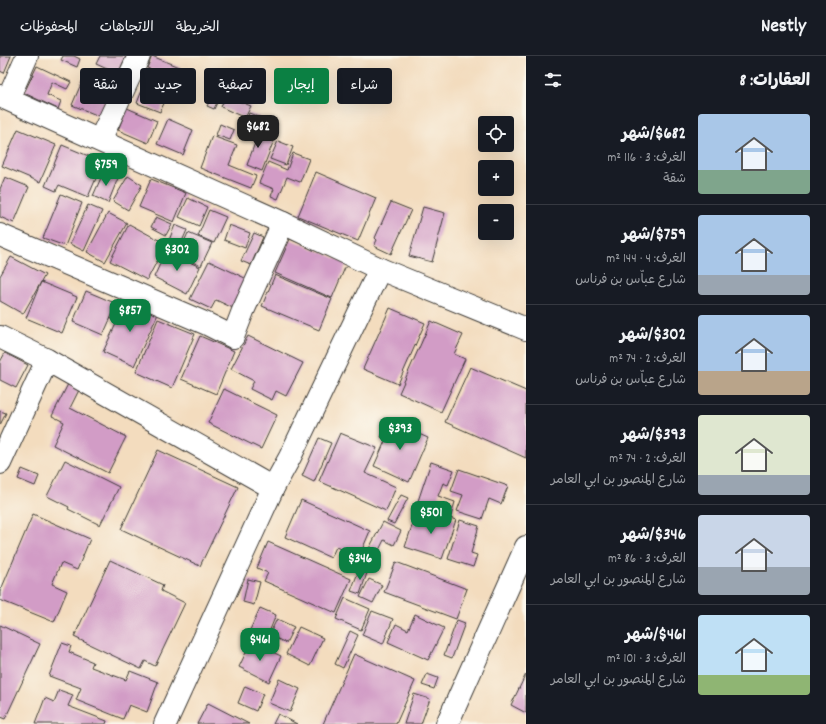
<!DOCTYPE html>
<html lang="ar">
<head>
<meta charset="utf-8">
<style>
	:root { --surface:#171b24; --page:#20242c; --text:#f1f3f6; --muted:#9ea1a6; --line:#363941; --accent:#0b8043 }
	body { margin:0; font-family:Dekko,"Playpen Sans Arabic",sans-serif; background:var(--page); color:var(--text); direction:rtl; height:100vh; display:flex; flex-direction:column; font-size:15px; white-space:nowrap }
	* { box-sizing:border-box; margin:0 }
	p { font-size:13px; color:var(--muted) }
	.icon { flex:none; width:22px; height:22px; fill:none; stroke:currentColor; stroke-width:2; stroke-linecap:round; stroke-linejoin:round }
	.map { position:relative; flex:1; overflow:hidden; direction:ltr }
	.sheet { display:flex; flex-direction:column; background:var(--surface); width:300px }
	.sheet>* { flex:none }
	.hud { position:absolute; left:12px; top:12px; width:380px; height:36px; direction:rtl; display:flex; gap:8px }
	.controls { position:absolute; left:478px; top:60px; display:grid; gap:8px }
	.controls a { display:grid; place-items:center; width:36px; height:36px; border-radius:4px; background:var(--surface); box-shadow:0 4px 16px #0002; font-size:20px }
	.price { position:absolute; translate:-50% -34px; padding:0 9px; border-radius:8px; background:var(--accent); color:#fff; font-size:13px; line-height:26px; filter:drop-shadow(0 1px 2px #0008) }
	.price::after { content:''; position:absolute; left:50%; top:24px; width:12px; height:9px; margin-left:-6px; background:inherit; clip-path:polygon(0 0,100% 0,50% 100%) }
	.price.on { background:#222; color:#fff }
	ul { padding:0; list-style:none }
	li { display:flex; align-items:center; gap:12px; height:100px; padding:0 16px }
	li+li { border-top:1px solid var(--line) }
	li span { display:grid; place-items:center; flex:none; width:112px; height:80px; border-radius:4px; color:#555 }
	li>.icon { margin-inline-start:auto }
	span .icon { width:48px; height:48px; fill:#fffc; stroke-width:1 }
	li b { font-size:17px }
	h2 { display:flex; justify-content:space-between; align-items:center; height:48px; padding:0 16px; font-size:17px }
	.tag { padding:0 14px; border-radius:4px; background:var(--surface); box-shadow:0 4px 16px #0002; font-size:14px; line-height:36px }
	.tag.on { background:var(--accent); color:#fff }
	header { display:flex; align-items:center; gap:24px; box-sizing:border-box; height:56px; padding:0 20px; background:var(--surface); border-bottom:1px solid var(--line) }
	header strong { font-size:19px }
	nav { display:flex; gap:22px; margin-inline-start:auto; font-size:14px }
	main { display:flex; flex:1; min-height:0 }
	.map>svg:first-child { display:block }
</style>
</head>
<body>
<header>
<strong>Nestly</strong>
<nav><a>الخريطة</a><a>الاتجاهات</a><a>المحفوظات</a></nav>
</header>
<main>
<section class="sheet">
<h2>العقارات: 8<svg class="icon" aria-label="filters" viewBox="0 0 24 24"><path d="M4 7h16M4 17h16"/><circle cx="9" cy="7" r="2"/><circle cx="15" cy="17" r="2"/></svg></h2>
<ul>
<li><span style="background:linear-gradient(#a9c7e8 70%,#7fa58c 0)"><svg class="icon" aria-label="home" viewBox="0 0 24 24"><path d="M3 11l9-7 9 7M6 9v11h12V9"/></svg></span><div><b>$682/شهر</b><p>الغرف: 3 · 116 m²</p><p>شقة</p></div></li>
<li><span style="background:linear-gradient(#a9c7e8 75%,#9aa5b1 0)"><svg class="icon" aria-label="home" viewBox="0 0 24 24"><path d="M3 11l9-7 9 7M6 9v11h12V9"/></svg></span><div><b>$759/شهر</b><p>الغرف: 4 · 144 m²</p><p>شارع عباّس بن فرناس</p></div></li>
<li><span style="background:linear-gradient(#a9c7e8 70%,#b9a48a 0)"><svg class="icon" aria-label="home" viewBox="0 0 24 24"><path d="M3 11l9-7 9 7M6 9v11h12V9"/></svg></span><div><b>$302/شهر</b><p>الغرف: 2 · 74 m²</p><p>شارع عباّس بن فرناس</p></div></li>
<li><span style="background:linear-gradient(#dfe7d0 75%,#9aa5b1 0)"><svg class="icon" aria-label="home" viewBox="0 0 24 24"><path d="M3 11l9-7 9 7M6 9v11h12V9"/></svg></span><div><b>$393/شهر</b><p>الغرف: 2 · 74 m²</p><p>شارع المنصور بن ابي العامر</p></div></li>
<li><span style="background:linear-gradient(#c9d6e8 65%,#9aa5b1 0)"><svg class="icon" aria-label="home" viewBox="0 0 24 24"><path d="M3 11l9-7 9 7M6 9v11h12V9"/></svg></span><div><b>$346/شهر</b><p>الغرف: 3 · 86 m²</p><p>شارع المنصور بن ابي العامر</p></div></li>
<li><span style="background:linear-gradient(#bfe0f5 75%,#8fb573 0)"><svg class="icon" aria-label="home" viewBox="0 0 24 24"><path d="M3 11l9-7 9 7M6 9v11h12V9"/></svg></span><div><b>$461/شهر</b><p>الغرف: 3 · 101 m²</p><p>شارع المنصور بن ابي العامر</p></div></li>
</ul>
</section>
<div class="map">
<svg width="526" height="668" viewBox="0 0 526 668">
	<rect width="100%" height="100%" fill="#fbf7ec"/>
	<filter id="ink" filterUnits="userSpaceOnUse"><feTurbulence type="fractalNoise" baseFrequency=".025" numOctaves="2"/><feDisplacementMap in="SourceGraphic" scale="8" xChannelSelector="R" yChannelSelector="G"/><feConvolveMatrix kernelMatrix="1 2 1 2 8 2 1 2 1" color-interpolation-filters="sRGB"/></filter>
	<filter id="wash" filterUnits="userSpaceOnUse"><feTurbulence type="fractalNoise" baseFrequency=".012" numOctaves="4" result="noise"/><feDisplacementMap in="SourceGraphic" scale="16" xChannelSelector="R" yChannelSelector="G"/><feGaussianBlur stdDeviation="0.9" result="paint"/><feColorMatrix in="noise" values="0 0 0 0 0 0 0 0 0 0 0 0 0 0 0 0 0 1.4 0 .05"/><feComposite in="paint" operator="in"/></filter>
	<g filter="url(#wash)">
		<rect width="100%" height="100%" fill="#f3dcbe"/>
		<g id="blocks">
			<!-- building -->
			<g fill="#d29cc6">
				<path d="M 0,0 L 11,0 L 4,17 L 0,15 Z"/>
				<path d="M 63,0 L 74,0 L 80,3 L 77,11 L 61,4 Z"/>
				<path d="M 100,0 L 126,0 L 118,18 L 96,8 Z"/>
				<path d="M 152,0 L 181,12 L 176,24 L 147,12 Z"/>
				<path d="M 37,10 L 71,26 L 67,33 L 52,26 L 47,39 L 61,45 L 58,53 L 24,37 Z"/>
				<path d="M 84,21 L 112,32 L 99,60 L 72,49 Z"/>
				<path d="M 147,22 L 171,32 L 160,56 L 137,47 Z"/>
				<path d="M 215,34 L 221,38 L 214,53 L 207,50 Z"/>
				<path d="M 226,40 L 251,50 L 245,62 L 221,51 Z"/>
				<path d="M 127,52 L 157,65 L 148,87 L 118,74 Z"/>
				<path d="M 249,57 L 277,68 L 272,80 L 245,70 Z"/>
				<path d="M 168,63 L 193,74 L 183,99 L 157,88 Z"/>
				<path d="M 220,68 L 234,74 L 230,84 L 216,79 Z"/>
				<path d="M 242,71 L 274,84 L 262,115 L 247,109 L 256,84 L 239,78 Z"/>
				<path d="M 18,73 L 56,89 L 40,126 L 2,110 Z"/>
				<path d="M 212,80 L 237,89 L 229,109 L 256,120 L 251,132 L 200,112 Z"/>
				<path d="M 278,85 L 293,91 L 286,109 L 270,103 Z"/>
				<path d="M 62,89 L 103,106 L 88,141 L 59,129 L 56,135 L 45,130 Z"/>
				<path d="M 293,97 L 309,103 L 300,126 L 287,121 L 278,143 L 271,140 L 274,133 L 259,127 L 268,106 L 287,114 Z"/>
				<path d="M 104,115 L 118,122 L 108,147 L 93,140 Z"/>
				<path d="M 316,116 L 376,142 L 358,185 L 298,160 Z"/>
				<path d="M 128,120 L 142,129 L 128,154 L 113,145 Z"/>
				<path d="M 5,121 L 29,131 L 14,167 L 0,161 L 0,133 Z"/>
				<path d="M 151,123 L 186,137 L 174,166 L 139,151 Z"/>
				<path d="M 61,138 L 82,147 L 65,190 L 43,182 Z"/>
				<path d="M 188,142 L 207,151 L 199,170 L 179,161 Z"/>
				<path d="M 391,146 L 411,154 L 391,198 L 374,190 L 377,184 L 375,182 Z"/>
				<path d="M 88,149 L 102,155 L 84,195 L 70,188 Z"/>
				<path d="M 423,151 L 445,157 L 432,206 L 409,200 Z"/>
				<path d="M 209,154 L 226,161 L 214,187 L 198,180 Z"/>
				<path d="M 108,157 L 127,167 L 105,206 L 87,196 Z"/>
				<path d="M 156,161 L 172,168 L 166,179 L 151,171 Z"/>
				<path d="M 129,168 L 166,188 L 147,224 L 110,205 Z"/>
				<path d="M 175,169 L 187,174 L 177,197 L 166,192 Z"/>
				<path d="M 229,169 L 250,177 L 245,192 L 224,184 Z"/>
				<path d="M 188,177 L 212,187 L 201,210 L 178,199 Z"/>
				<path d="M 254,177 L 263,181 L 251,209 L 241,205 Z"/>
				<path d="M 290,183 L 347,207 L 332,242 L 275,217 Z"/>
				<path d="M 166,195 L 200,211 L 187,238 L 154,221 Z"/>
				<path d="M 11,201 L 45,219 L 23,258 L 0,245 L 0,220 Z"/>
				<path d="M 209,205 L 247,223 L 233,252 L 216,244 L 211,253 L 190,243 Z"/>
				<path d="M 275,219 L 332,243 L 319,274 L 262,250 Z"/>
				<path d="M 41,226 L 77,241 L 62,277 L 26,262 Z"/>
				<path d="M 86,235 L 117,248 L 103,279 L 73,266 Z"/>
				<path d="M 127,244 L 158,258 L 134,310 L 103,296 Z"/>
				<path d="M 390,252 L 425,267 L 398,328 L 363,313 Z"/>
				<path d="M 158,263 L 195,278 L 172,332 L 136,316 Z"/>
				<path d="M 431,265 L 463,279 L 454,298 L 465,303 L 441,356 L 399,337 Z"/>
				<path d="M 200,280 L 234,295 L 216,338 L 181,323 Z"/>
				<path d="M 248,280 L 303,307 L 286,340 L 276,335 L 272,344 L 250,333 L 254,325 L 231,313 Z"/>
				<path d="M 5,297 L 28,309 L 16,332 L 0,324 L 0,306 Z"/>
				<path d="M 470,311 L 526,335 L 526,402 L 445,366 Z"/>
				<path d="M 68,328 L 79,334 L 70,352 L 126,381 L 108,417 L 53,389 L 64,366 L 52,360 Z"/>
				<path d="M 224,333 L 277,359 L 261,393 L 208,367 Z"/>
				<path d="M 0,355 L 6,357 L 0,369 Z"/>
				<path d="M 389,365 L 428,382 L 409,426 L 374,410 L 386,383 L 381,381 Z"/>
				<path d="M 340,377 L 377,392 L 365,417 L 396,431 L 386,455 L 319,425 Z"/>
				<path d="M 319,382 L 331,387 L 314,426 L 302,420 Z"/>
				<path d="M 158,394 L 238,431 L 200,510 L 121,473 Z"/>
				<path d="M 65,404 L 119,431 L 100,469 L 68,453 L 69,451 L 47,440 Z"/>
				<path d="M 431,406 L 454,414 L 448,429 L 443,427 L 438,440 L 455,446 L 451,460 L 417,448 Z"/>
				<path d="M 22,413 L 39,420 L 35,430 L 18,423 Z"/>
				<path d="M 459,413 L 508,430 L 501,448 L 489,443 L 482,463 L 457,455 L 463,439 L 451,435 Z"/>
				<path d="M 401,439 L 408,442 L 394,468 L 387,465 Z"/>
				<path d="M 301,444 L 370,475 L 359,501 L 336,491 L 331,502 L 285,481 Z"/>
				<path d="M 33,458 L 90,483 L 77,514 L 61,507 L 52,528 L 67,535 L 54,566 L 0,544 L 0,536 Z"/>
				<path d="M 416,458 L 436,465 L 438,458 L 456,464 L 442,503 L 405,491 Z"/>
				<path d="M 460,464 L 479,470 L 471,497 L 477,499 L 473,511 L 448,503 Z"/>
				<path d="M 383,466 L 401,475 L 394,489 L 384,484 L 373,506 L 364,502 Z"/>
				<path d="M 268,486 L 351,523 L 336,557 L 264,525 L 268,517 L 257,512 Z"/>
				<path d="M 110,504 L 163,529 L 161,535 L 185,547 L 155,610 L 145,605 L 141,613 L 74,581 Z"/>
				<path d="M 396,506 L 467,533 L 456,563 L 384,536 Z"/>
				<path d="M 360,511 L 368,514 L 360,538 L 351,535 Z"/>
				<path d="M 248,523 L 260,526 L 254,549 L 243,546 Z"/>
				<path d="M 369,523 L 382,529 L 373,547 L 360,541 Z"/>
				<path d="M 345,542 L 370,553 L 361,574 L 336,563 Z"/>
				<path d="M 260,552 L 276,559 L 267,581 L 250,574 Z"/>
				<path d="M 372,555 L 393,563 L 383,588 L 362,579 Z"/>
				<path d="M 415,558 L 444,572 L 428,604 L 388,586 L 396,568 L 408,574 Z"/>
				<path d="M 277,563 L 294,571 L 286,587 L 269,579 Z"/>
				<path d="M 457,564 L 465,567 L 452,602 L 444,599 Z"/>
				<path d="M 0,569 L 40,588 L 5,663 L 0,661 Z"/>
				<path d="M 299,571 L 323,582 L 310,610 L 286,598 Z"/>
				<path d="M 350,575 L 358,579 L 343,612 L 335,608 Z"/>
				<path d="M 251,586 L 281,600 L 269,626 L 239,611 Z"/>
				<path d="M 62,587 L 71,590 L 69,596 L 93,606 L 91,611 L 126,624 L 130,615 L 158,626 L 147,656 L 129,649 L 123,663 L 76,644 L 81,632 L 49,620 Z"/>
				<path d="M 354,598 L 415,625 L 396,668 L 323,668 Z"/>
				<path d="M 427,618 L 438,622 L 434,633 L 422,629 Z"/>
				<path d="M 526,618 L 526,657 L 511,649 Z"/>
				<path d="M 279,623 L 300,633 L 290,656 L 269,647 Z"/>
				<path d="M 245,630 L 263,638 L 256,655 L 238,647 Z"/>
				<path d="M 59,634 L 73,639 L 68,650 L 107,665 L 106,668 L 35,668 L 45,642 L 54,646 Z"/>
				<path d="M 414,638 L 430,643 L 421,668 L 404,668 Z"/>
				<path d="M 208,647 L 249,668 L 197,668 Z"/>
				<path d="M 278,658 L 297,668 L 273,668 Z"/>
			</g>
		</g>
	</g>
	<g filter="url(#ink)">
		<use href="#blocks" fill-opacity="0" stroke="#3c3934" stroke-width="1"/>
		<g fill="none" stroke-linecap="round" stroke-linejoin="round">
			<defs>
				<g id="street">
					<path d="M 0,40 L 283,167 L 380,213 L 526,273"/>
					<path d="M 8,43 L 27,0"/>
					<path d="M 100,84 L 139,0"/>
					<path d="M 0,179 L 207,268 L 233,281 L 243,255 L 283,167"/>
					<path d="M 0,281 L 47,304 L 273,432"/>
					<path d="M 0,407 L 47,304"/>
					<path d="M 165,668 L 273,432 L 290,401 L 380,213"/>
					<path d="M 447,668 L 526,491"/>
				</g>
			</defs>
			<!-- street casing -->
			<use href="#street" stroke="#3c3934" stroke-width="24"/>
			<!-- street -->
			<use href="#street" stroke="#fff" stroke-width="22"/>
		</g>
	</g>
</svg>
<div class="controls">
<a><svg class="icon" aria-label="locate" viewBox="0 0 24 24"><circle cx="12" cy="12" r="6"/><path d="M12 2v4M12 18v4M2 12h4M18 12h4"/></svg></a>
<a>+</a>
<a>−</a>
</div>
<b class="price on" style="left:258px;top:93px">$682</b>
<b class="price" style="left:106px;top:131px">$759</b>
<b class="price" style="left:177px;top:216px">$302</b>
<b class="price" style="left:130px;top:277px">$857</b>
<b class="price" style="left:400px;top:395px">$393</b>
<b class="price" style="left:431px;top:479px">$501</b>
<b class="price" style="left:360px;top:525px">$346</b>
<b class="price" style="left:260px;top:606px">$461</b>
<div class="hud">
<a class="tag">شراء</a>
<a class="tag on">إيجار</a>
<a class="tag">تصفية</a>
<a class="tag">جديد</a>
<a class="tag">شقة</a>
</div>
</div>
</main>
</body>
</html>
